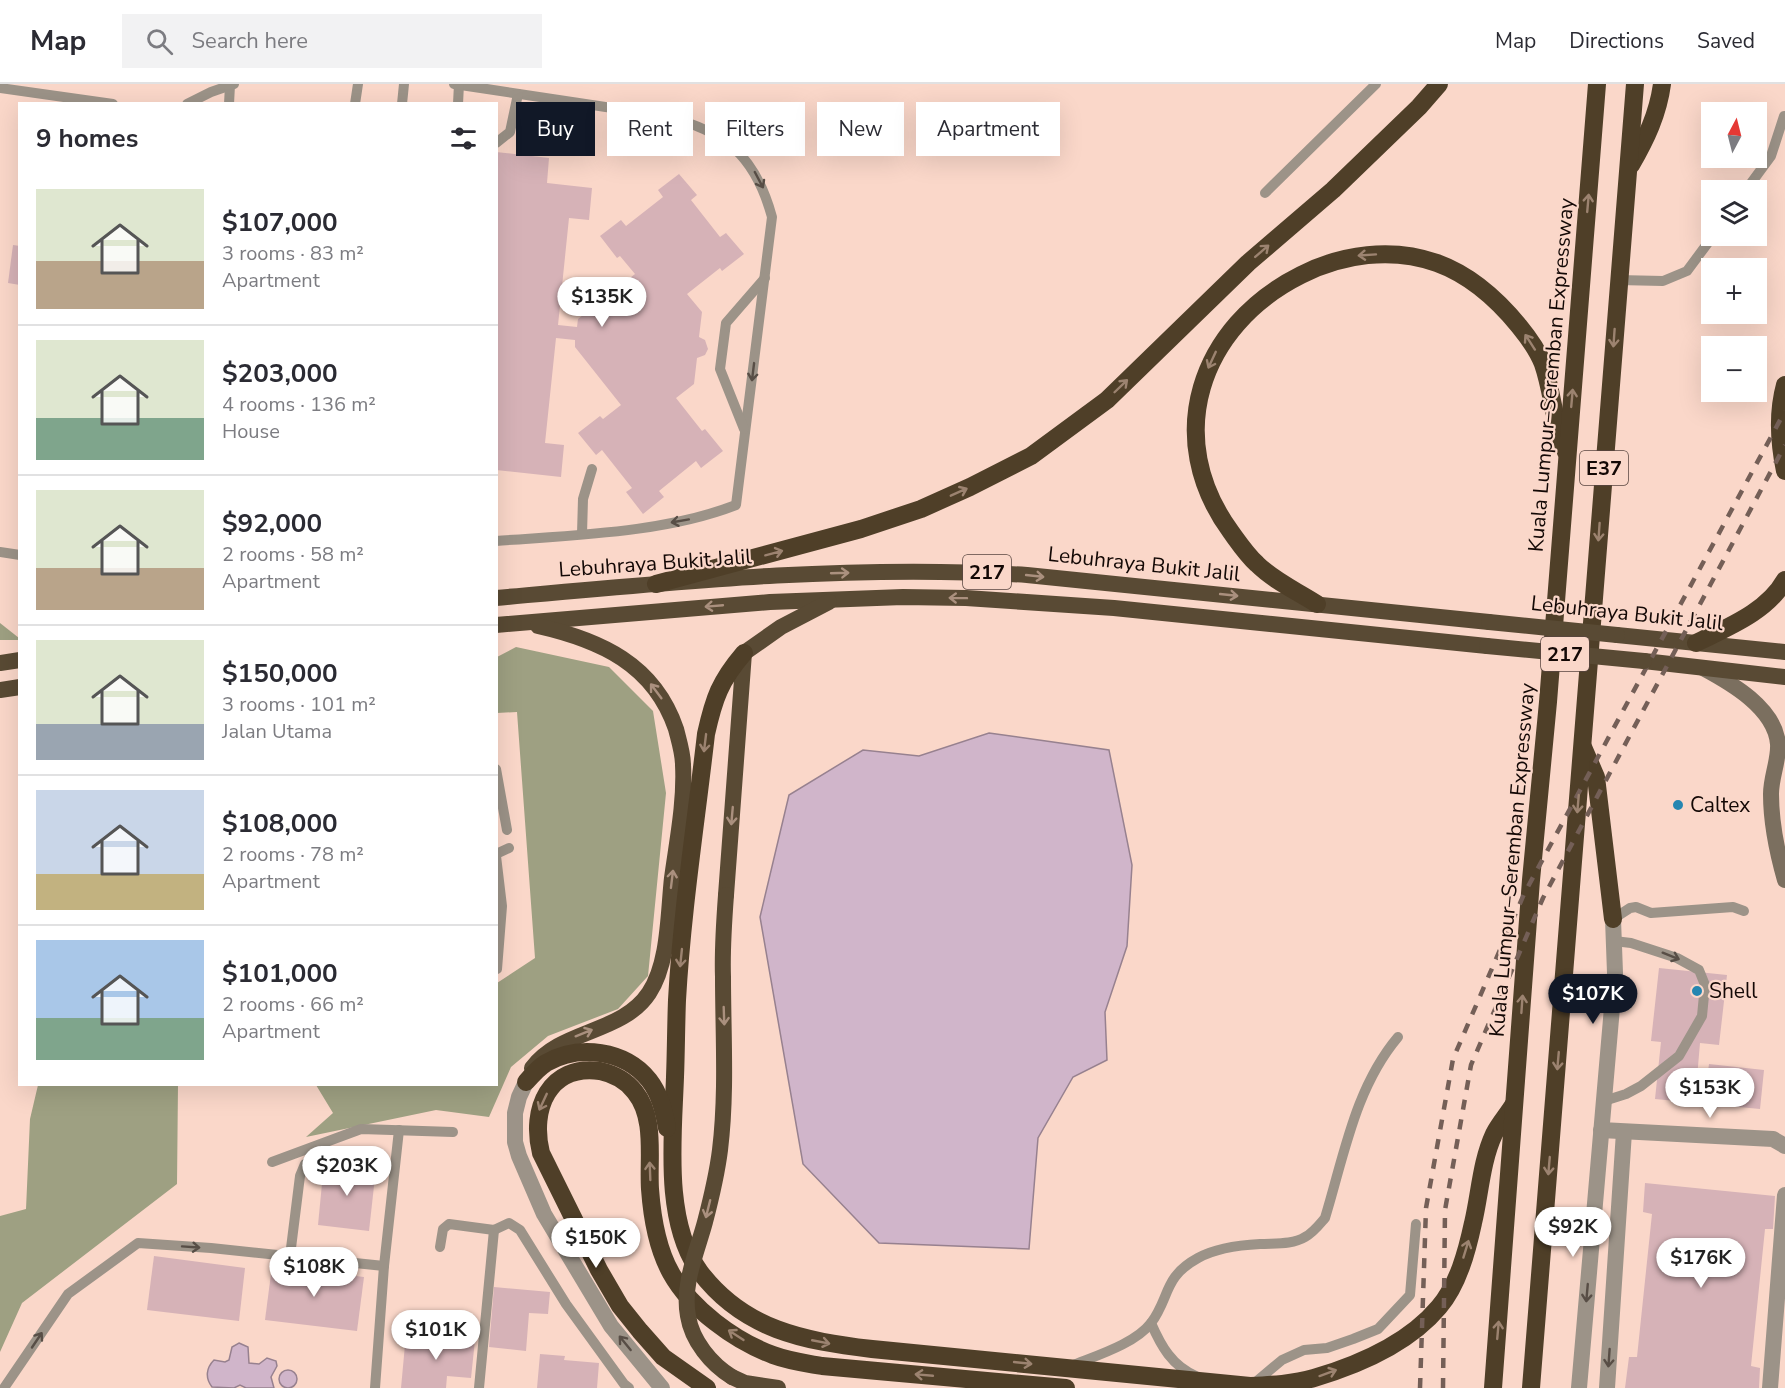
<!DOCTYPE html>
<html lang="en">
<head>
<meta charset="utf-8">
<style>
	:root { --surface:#fff; --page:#f2f2f3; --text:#2b2b33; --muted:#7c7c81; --line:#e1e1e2; --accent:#111827 }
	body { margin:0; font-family:"Nunito Sans",sans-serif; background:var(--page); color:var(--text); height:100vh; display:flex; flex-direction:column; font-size:22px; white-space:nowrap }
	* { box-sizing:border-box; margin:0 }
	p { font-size:20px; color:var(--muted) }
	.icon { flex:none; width:33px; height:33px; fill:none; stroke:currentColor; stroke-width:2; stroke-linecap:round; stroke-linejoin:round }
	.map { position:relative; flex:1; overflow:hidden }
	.sheet { position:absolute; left:18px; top:18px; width:480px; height:984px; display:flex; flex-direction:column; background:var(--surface); border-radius:0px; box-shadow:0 6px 24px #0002 }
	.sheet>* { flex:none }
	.banner { position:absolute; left:516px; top:18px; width:570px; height:54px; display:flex; gap:12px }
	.needle { width:39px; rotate:7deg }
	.controls { position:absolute; left:1701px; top:18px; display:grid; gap:12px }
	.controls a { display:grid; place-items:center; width:66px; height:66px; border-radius:0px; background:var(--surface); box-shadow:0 6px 24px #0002; font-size:30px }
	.price { position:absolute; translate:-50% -51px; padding:0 14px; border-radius:21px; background:#fff; color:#222; font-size:20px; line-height:39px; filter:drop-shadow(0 2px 3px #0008) }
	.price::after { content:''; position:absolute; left:50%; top:36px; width:18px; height:14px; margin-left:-9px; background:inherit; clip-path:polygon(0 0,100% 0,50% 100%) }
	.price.selected { background:var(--accent); color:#fff }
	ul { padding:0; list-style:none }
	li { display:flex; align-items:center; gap:18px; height:150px; padding:0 18px }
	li+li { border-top:2px solid var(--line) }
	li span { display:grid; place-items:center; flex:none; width:168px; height:120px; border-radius:0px; color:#555 }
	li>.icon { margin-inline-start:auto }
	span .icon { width:72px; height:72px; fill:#fffc; stroke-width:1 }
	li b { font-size:26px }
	h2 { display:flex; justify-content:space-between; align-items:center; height:72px; padding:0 18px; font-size:26px }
	.tag { padding:0 21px; border-radius:0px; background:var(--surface); box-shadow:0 6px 24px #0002; font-size:21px; line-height:54px }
	.tag.selected { background:var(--accent); color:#fff }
	header { display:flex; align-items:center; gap:36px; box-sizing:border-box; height:84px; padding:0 30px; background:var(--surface); border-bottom:2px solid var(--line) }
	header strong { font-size:28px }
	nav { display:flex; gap:33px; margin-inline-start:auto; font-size:21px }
	.search { width:420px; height:54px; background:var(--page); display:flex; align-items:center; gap:15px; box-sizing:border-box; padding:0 21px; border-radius:0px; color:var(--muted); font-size:22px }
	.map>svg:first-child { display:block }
</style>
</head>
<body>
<header>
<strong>Map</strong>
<div class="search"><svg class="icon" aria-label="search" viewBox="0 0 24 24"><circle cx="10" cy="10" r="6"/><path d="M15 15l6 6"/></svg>Search here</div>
<nav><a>Map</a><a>Directions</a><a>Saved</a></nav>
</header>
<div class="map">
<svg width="1785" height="1304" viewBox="0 0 1785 1304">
	<rect width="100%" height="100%" fill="#fad7c9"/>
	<!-- forest -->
	<g fill="#9ea082">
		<path d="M 0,539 L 19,554 L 19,556 L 0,556 Z"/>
		<path d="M 516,563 L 609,583 L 653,627 L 666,709 L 648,892 L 618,925 L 548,952 L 511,983 L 489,1033 L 436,1026 L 306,1053 L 333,1029 L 316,1001 L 496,1000 L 497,899 L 535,874 L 517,628 L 497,629 L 497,573 Z"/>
		<path d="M 38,1001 L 178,1001 L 177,1100 L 22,1219 L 0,1268 L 0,1132 L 26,1125 L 30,1035 Z"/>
	</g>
	<!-- water -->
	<g fill="#d0b5ca" stroke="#97818f" stroke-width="1.5">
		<path d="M 989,649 L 1109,666 L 1132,781 L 1127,862 L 1105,928 L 1107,976 L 1073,993 L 1038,1054 L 1029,1165 L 879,1159 L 803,1080 L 760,833 L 789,711 L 863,666 L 919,672 Z"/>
		<path d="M 239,1259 L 248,1263 L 249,1279 L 259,1280 L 267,1274 L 276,1277 L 277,1282 L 271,1293 L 274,1304 L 246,1304 L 240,1301 L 234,1304 L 212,1303 C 205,1294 206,1284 214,1276 L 225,1278 L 229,1276 L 232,1263 Z"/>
		<circle cx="288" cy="1295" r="9"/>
	</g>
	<!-- building -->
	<g fill="#d6b2b7">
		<path d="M 496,68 L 549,74 L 547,99 L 592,104 L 589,136 L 569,134 L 558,241 L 577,243 L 578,235 L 635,190 L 620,172 L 617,174 L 600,152 L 621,136 L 626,142 L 663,113 L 658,106 L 679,90 L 697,111 L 691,116 L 720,153 L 726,149 L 744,170 L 722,187 L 720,184 L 687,210 L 702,228 L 699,253 L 705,256 L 708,265 L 705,271 L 697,274 L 694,300 L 676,314 L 702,347 L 705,345 L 723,367 L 701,384 L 696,377 L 659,407 L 664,413 L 643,430 L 626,408 L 632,404 L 602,366 L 596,371 L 578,349 L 600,332 L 603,335 L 621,321 L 575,263 L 575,256 L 556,254 L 545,359 L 564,361 L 561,393 L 496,386 Z"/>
		<path d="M 13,161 L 20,162 L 20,201 L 8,199 Z"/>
		<path d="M 1659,884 L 1727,891 L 1719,961 L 1700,959 L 1697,994 L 1707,995 L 1709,980 L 1764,986 L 1760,1025 L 1655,1015 L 1661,958 L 1651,957 Z"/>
		<path d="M 324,1079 L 376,1084 L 369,1147 L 318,1141 Z"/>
		<path d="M 1645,1099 L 1775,1112 L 1773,1145 L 1765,1145 L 1751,1282 L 1760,1284 L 1759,1304 L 1625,1304 L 1629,1273 L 1637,1273 L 1652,1130 L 1643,1128 Z"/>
		<path d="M 154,1172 L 245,1184 L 239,1237 L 147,1226 Z"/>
		<path d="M 272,1182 L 364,1193 L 357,1247 L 265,1236 Z"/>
		<path d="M 494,1203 L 550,1208 L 548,1230 L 529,1229 L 526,1267 L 489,1263 Z"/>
		<path d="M 406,1250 L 475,1256 L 471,1294 L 447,1292 L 446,1304 L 401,1304 Z"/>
		<path d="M 540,1270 L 565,1272 L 564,1276 L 599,1279 L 597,1304 L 537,1304 Z"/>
	</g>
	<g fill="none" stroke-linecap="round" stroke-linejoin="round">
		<!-- service -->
		<g stroke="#9c9388" stroke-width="10">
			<path d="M 454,0 L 665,32 C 725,47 755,71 772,133 L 736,421 C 664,449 573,451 496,457"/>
			<path d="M 0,4 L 113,20"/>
			<path d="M 187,20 L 211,8 L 234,0"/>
			<path d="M 229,20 L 230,1"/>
			<path d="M 355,20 L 358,0"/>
			<path d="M 402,20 L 404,0"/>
			<path d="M 458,20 L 459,0"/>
			<path d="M 496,59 L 510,48 L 518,10"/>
			<path d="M 1746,106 L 1771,72 L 1784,32"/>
			<path d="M 1265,109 L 1376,0"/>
			<path d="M 1618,196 L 1663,197 L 1687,187 L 1713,152"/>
			<path d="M 744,345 L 720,285 L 726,239 L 765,194"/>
			<path d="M 582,450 L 583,415 L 592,385"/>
			<path d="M 0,468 L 20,471"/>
			<path d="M 496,685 L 507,746"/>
			<path d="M 496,770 L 509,764"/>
			<path d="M 496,772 L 502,822 L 497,885"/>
			<path d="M 1613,835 L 1630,824 L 1636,823 L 1651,829 L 1733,823 L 1744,827"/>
			<path d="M 1604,1017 L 1626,1010 L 1641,1002 L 1679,972 L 1702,932 L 1705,901 L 1699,886 L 1677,874 L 1631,859 L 1614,857"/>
			<path d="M 272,1078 L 361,1045 L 453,1048"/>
			<path d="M 440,1163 L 443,1145 L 449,1140 L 494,1146 L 509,1139 L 520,1146 L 566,1220 L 624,1300 L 629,1304"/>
			<path d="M 290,1172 L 300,1092 L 305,1080 L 350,1067"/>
			<path d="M 1151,1239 C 1161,1262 1172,1282 1196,1292"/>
			<path d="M 1071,1282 C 1095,1272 1135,1260 1151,1239 C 1170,1214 1163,1193 1198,1174 C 1216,1164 1240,1161 1260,1160 C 1275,1159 1292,1161 1305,1153 C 1313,1149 1319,1141 1325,1134 C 1344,1072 1355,1004 1398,953"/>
			<path d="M 1251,1302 L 1282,1276 L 1304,1266 L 1327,1264 L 1353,1255 L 1378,1245 L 1410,1211 L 1416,1140"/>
			<path d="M 4,1304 L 68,1210 L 138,1159 L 211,1164 L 384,1182"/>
			<path d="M 375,1304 L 384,1182 L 399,1046"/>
			<path d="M 479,1304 L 494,1146"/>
		</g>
		<!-- minor -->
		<g stroke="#9c9388" stroke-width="16">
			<path d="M 1601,1046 L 1773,1055 L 1785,1062"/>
			<path d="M 1607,1304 L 1624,1048"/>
			<path d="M 1770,1304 L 1785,1111"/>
		</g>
		<!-- tertiary -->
		<g stroke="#9c9388" stroke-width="16">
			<path d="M 526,998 L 519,1013 L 515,1029 L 515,1058 L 519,1072 L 544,1130 L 611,1242 L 662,1304"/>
			<path d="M 1579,1304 L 1615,889 L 1613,835"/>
		</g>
		<!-- secondary -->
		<path stroke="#7b6f5f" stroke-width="16" d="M 1703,584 C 1731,599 1775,624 1778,660 C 1779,676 1771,693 1771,710 C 1771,739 1777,768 1785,796"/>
		<!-- trunk -->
		<g stroke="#594a34" stroke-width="16">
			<path d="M 496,514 C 672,498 850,480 1027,491 L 1489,538"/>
			<path d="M 496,541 L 770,518 L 903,513 L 966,514 L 1114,524 L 1487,562"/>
			<path d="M 1617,551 L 1785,568"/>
			<path d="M 1644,577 L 1785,593"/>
			<path d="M 0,579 L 20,576"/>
			<path d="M 0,606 L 20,603"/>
			<path d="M 726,811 L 744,569 L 781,543 L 829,518"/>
			<path d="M 532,984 C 561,945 622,950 649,909 C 669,879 668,830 672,794 C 677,757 685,718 683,681 C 683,669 679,657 676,645 C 654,580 600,556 538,542"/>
			<path d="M 732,1293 L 745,1299 L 778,1304"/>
		</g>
		<!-- motorway -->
		<g stroke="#4f3f28" stroke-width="18">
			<path d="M 1631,81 C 1646,55 1658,30 1662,0"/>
			<path d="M 1785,301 C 1777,330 1779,358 1785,387"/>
			<path d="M 656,500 L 861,445 L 921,425 L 970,403 L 1031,372 L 1107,316 L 1248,179 L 1333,106 L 1419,23 L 1439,0"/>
			<path d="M 1317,520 C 1297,507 1274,497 1257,480 C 1247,471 1239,459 1231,448 C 1162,354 1199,242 1301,191 C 1342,170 1392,163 1437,179 C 1470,191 1497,215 1519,242 C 1528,253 1538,267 1543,280 C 1553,309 1553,337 1566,368"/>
			<path d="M 1696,559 C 1728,543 1767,528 1785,496"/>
			<path d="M 744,569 C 720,597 714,614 706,650 C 696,738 682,827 677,916 C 676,942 676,968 675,993 C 673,1052 663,1138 700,1188 C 744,1246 804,1257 872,1265 L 1250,1302 C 1271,1301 1293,1300 1314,1294 C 1358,1281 1409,1259 1439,1223 C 1458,1201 1467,1167 1473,1139 C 1480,1110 1481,1078 1494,1050 C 1499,1040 1508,1030 1514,1020"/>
			<path d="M 1583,663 L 1596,693 L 1613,835"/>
			<path d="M 526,998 C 532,991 538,984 546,979 C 579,960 625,966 649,996 C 660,1010 664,1027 667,1044"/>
			<path d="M 707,1304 L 663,1273 L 640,1247 L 620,1222 L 599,1186 L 541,1069 C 530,1025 549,980 600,987 C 614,990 626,996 635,1008 C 656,1034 648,1074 650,1105 C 652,1133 657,1164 671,1189 C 691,1225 735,1257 773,1271 C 789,1277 805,1279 822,1282 L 1066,1304"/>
			<path d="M 1493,1304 L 1531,796 L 1548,618 L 1597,0"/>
			<path d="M 1531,1304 L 1635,0"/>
		</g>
		<!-- rail -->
		<g stroke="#745f57" stroke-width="4.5" stroke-dasharray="10 10" stroke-linecap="butt">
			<path d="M 1420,1304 L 1426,1124 L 1453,975 L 1524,810 L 1785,327"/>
			<path d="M 1443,1304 L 1445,1126 L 1471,981 L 1543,814 L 1785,361"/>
		</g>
		<!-- trunk-bridge -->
		<g stroke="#594a34" stroke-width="16">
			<path d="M 1489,538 L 1617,551"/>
			<path d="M 1487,562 L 1644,577"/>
			<path d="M 726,811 C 724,838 722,865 723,893 C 723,951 727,1008 720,1066 C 717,1090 711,1115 705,1138 C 697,1168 682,1200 688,1232 C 692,1257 711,1280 732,1293"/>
		</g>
	</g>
	<!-- one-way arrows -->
	<defs><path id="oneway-shaft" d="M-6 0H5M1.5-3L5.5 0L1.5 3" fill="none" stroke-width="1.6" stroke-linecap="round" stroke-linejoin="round" transform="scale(1.5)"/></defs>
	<g stroke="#584e46">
		<use href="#oneway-shaft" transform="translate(759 96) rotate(62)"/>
		<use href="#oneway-shaft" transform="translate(753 288) rotate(97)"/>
		<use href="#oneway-shaft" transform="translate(680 437) rotate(170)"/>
		<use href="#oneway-shaft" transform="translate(1671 872) rotate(22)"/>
		<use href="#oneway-shaft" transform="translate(191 1163) rotate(4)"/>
		<use href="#oneway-shaft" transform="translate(1587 1209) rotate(95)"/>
		<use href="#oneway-shaft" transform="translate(37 1256) rotate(-56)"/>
		<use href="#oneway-shaft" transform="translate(625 1259) rotate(-129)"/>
		<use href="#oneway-shaft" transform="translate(1609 1274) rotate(94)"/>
	</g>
	<g stroke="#9c8370">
		<use href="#oneway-shaft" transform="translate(1588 119) rotate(-85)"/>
		<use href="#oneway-shaft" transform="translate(1262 167) rotate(-41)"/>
		<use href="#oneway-shaft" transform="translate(1367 171) rotate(176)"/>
		<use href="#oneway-shaft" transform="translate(1614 254) rotate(94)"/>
		<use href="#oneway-shaft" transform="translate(1530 258) rotate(-123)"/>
		<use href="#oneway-shaft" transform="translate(1212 276) rotate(115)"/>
		<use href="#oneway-shaft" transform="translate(1121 302) rotate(-44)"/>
		<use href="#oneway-shaft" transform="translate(1572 314) rotate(-85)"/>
		<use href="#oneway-shaft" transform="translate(959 408) rotate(-24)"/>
		<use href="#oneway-shaft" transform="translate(1599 448) rotate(94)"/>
		<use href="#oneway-shaft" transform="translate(774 469) rotate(-15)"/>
		<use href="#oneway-shaft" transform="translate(705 659) rotate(97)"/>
		<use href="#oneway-shaft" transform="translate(1578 720) rotate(95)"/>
		<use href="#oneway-shaft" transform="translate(681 874) rotate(96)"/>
		<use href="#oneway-shaft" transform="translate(1522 920) rotate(-86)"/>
		<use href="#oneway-shaft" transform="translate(1558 977) rotate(95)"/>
		<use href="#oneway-shaft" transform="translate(543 1018) rotate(115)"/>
		<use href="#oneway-shaft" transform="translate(1549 1082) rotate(95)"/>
		<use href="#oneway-shaft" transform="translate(650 1087) rotate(-92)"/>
		<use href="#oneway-shaft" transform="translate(1466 1165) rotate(-73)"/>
		<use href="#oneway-shaft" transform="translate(1498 1246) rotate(-85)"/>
		<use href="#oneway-shaft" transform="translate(736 1251) rotate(-147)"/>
		<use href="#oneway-shaft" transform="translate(821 1258) rotate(11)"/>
		<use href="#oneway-shaft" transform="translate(1023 1279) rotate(6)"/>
		<use href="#oneway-shaft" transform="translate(1328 1289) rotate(-20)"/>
		<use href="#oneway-shaft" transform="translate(924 1291) rotate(-175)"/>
	</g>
	<g stroke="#aa907e">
		<use href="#oneway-shaft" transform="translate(840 489) rotate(-2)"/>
		<use href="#oneway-shaft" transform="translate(1035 492) rotate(6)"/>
		<use href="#oneway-shaft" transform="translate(1229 511) rotate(6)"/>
		<use href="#oneway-shaft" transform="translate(958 514) rotate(-179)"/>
		<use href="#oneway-shaft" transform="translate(714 522) rotate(175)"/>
		<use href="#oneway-shaft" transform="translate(656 607) rotate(-127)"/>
		<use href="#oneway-shaft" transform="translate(732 732) rotate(95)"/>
		<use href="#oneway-shaft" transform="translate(672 795) rotate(-83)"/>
		<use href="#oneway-shaft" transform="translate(724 932) rotate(88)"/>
		<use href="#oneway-shaft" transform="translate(584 949) rotate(-22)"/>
		<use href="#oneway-shaft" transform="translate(708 1125) rotate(104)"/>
	</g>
	<!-- markers -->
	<g fill="#2586b1" stroke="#fad7c9" stroke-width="2">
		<circle cx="1678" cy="721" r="6"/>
		<circle cx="1697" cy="907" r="6"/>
	</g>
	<g text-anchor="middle" stroke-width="4.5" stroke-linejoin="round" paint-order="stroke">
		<!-- shield labels -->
		<g fill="#fad7c9" stroke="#584640" stroke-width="1.5">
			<rect x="1580" y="367" width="48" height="34" rx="4.5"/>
			<rect x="963" y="471" width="48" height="34" rx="4.5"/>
			<rect x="1541" y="553" width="48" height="34" rx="4.5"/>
		</g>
		<g font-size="20" font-weight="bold" fill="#130805">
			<text x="1604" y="391">E37</text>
			<text x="987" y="495">217</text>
			<text x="1565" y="577">217</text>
		</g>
		<!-- street labels -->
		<g font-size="21" fill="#130805" stroke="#fad7c9">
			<text transform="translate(1551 291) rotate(-85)" y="7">Kuala Lumpur–Seremban Expressway</text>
			<text transform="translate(655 479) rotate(-4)" y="7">Lebuhraya Bukit Jalil</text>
			<text transform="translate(1144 480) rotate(6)" y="7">Lebuhraya Bukit Jalil</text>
			<text transform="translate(1627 529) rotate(6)" y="7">Lebuhraya Bukit Jalil</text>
			<text transform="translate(1512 776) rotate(-85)" y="7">Kuala Lumpur–Seremban Expressway</text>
		</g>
		<!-- poi labels -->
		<g font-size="21" fill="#130805" stroke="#fad7c9" text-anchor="start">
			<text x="1690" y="728">Caltex</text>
			<text x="1709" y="914">Shell</text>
		</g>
	</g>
</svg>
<div class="controls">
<a><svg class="needle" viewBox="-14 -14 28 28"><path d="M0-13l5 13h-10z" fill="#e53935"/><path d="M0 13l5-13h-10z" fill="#7c7c81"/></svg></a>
<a><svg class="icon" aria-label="layers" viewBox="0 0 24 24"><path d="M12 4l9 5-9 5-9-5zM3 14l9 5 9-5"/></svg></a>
<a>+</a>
<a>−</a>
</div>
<b class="price" style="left:602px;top:244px">$135K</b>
<b class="price selected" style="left:1593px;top:941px">$107K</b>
<b class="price" style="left:1710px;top:1035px">$153K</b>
<b class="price" style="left:347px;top:1113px">$203K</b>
<b class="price" style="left:1573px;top:1174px">$92K</b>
<b class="price" style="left:596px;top:1185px">$150K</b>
<b class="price" style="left:1701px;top:1205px">$176K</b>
<b class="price" style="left:314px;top:1214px">$108K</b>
<b class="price" style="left:436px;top:1277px">$101K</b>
<div class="banner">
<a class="tag selected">Buy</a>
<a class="tag">Rent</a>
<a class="tag">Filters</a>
<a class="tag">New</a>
<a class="tag">Apartment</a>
</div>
<section class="sheet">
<h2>9 homes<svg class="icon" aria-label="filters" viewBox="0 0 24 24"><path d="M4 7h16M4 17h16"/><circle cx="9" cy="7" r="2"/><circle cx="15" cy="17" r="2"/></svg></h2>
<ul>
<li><span style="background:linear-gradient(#dfe7d0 60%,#b9a48a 0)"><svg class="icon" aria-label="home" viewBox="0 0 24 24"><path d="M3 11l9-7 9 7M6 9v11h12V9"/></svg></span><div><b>$107,000</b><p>3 rooms · 83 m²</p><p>Apartment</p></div></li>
<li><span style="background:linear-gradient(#dfe7d0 65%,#7fa58c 0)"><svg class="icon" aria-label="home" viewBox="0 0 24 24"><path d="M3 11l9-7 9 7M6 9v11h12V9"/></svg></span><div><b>$203,000</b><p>4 rooms · 136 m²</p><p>House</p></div></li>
<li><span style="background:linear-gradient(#dfe7d0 65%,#b9a48a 0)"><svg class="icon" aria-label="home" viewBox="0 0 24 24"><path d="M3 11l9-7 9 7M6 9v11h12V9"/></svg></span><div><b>$92,000</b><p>2 rooms · 58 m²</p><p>Apartment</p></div></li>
<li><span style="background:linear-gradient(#dfe7d0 70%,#9aa5b1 0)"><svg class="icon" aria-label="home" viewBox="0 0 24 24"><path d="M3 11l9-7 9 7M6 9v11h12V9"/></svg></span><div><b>$150,000</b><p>3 rooms · 101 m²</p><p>Jalan Utama</p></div></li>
<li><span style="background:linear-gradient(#c9d6e8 70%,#c2b280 0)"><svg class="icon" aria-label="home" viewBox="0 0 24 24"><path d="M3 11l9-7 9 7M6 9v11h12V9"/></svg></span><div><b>$108,000</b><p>2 rooms · 78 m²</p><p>Apartment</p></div></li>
<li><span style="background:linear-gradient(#a9c7e8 65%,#7fa58c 0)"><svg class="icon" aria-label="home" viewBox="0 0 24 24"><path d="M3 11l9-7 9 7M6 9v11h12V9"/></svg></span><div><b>$101,000</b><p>2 rooms · 66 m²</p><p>Apartment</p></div></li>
</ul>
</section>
</div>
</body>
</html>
